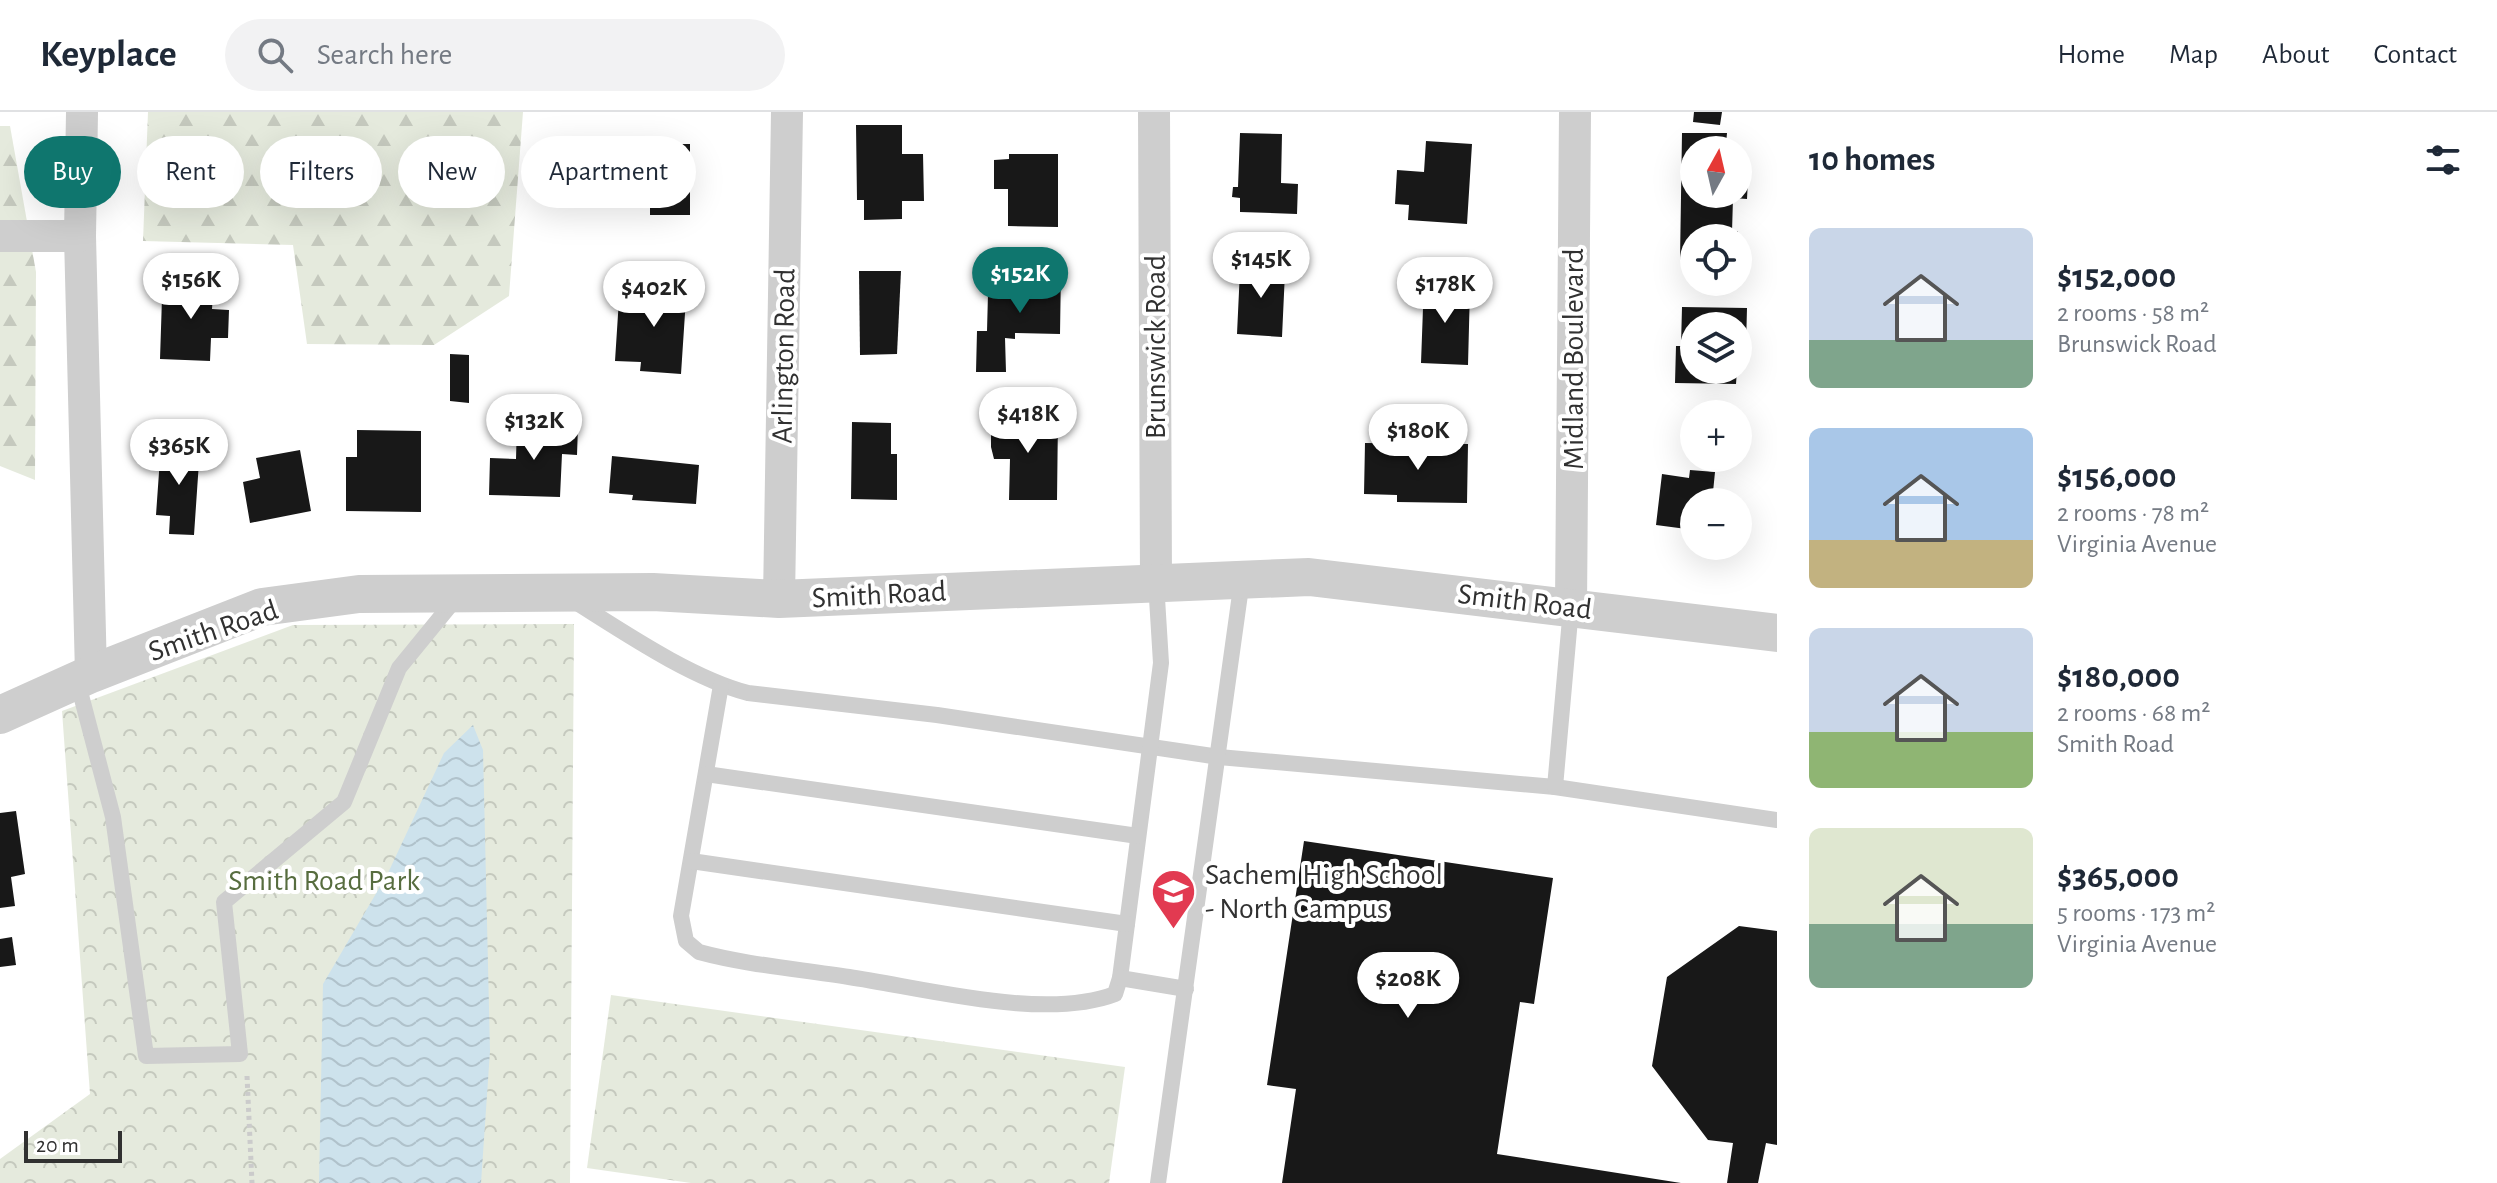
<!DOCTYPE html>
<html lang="en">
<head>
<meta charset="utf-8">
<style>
	:root { --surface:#fff; --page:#f2f2f3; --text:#1f2937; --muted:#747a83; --line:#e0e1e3; --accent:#0f766e }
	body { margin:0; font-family:"Alegreya Sans",sans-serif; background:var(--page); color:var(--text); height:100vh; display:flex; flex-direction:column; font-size:30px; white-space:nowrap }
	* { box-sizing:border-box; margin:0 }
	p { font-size:26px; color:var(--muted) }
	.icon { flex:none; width:44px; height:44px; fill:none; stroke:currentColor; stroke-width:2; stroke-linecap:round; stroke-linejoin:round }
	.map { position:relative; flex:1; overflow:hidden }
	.sheet { display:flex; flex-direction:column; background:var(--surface); width:720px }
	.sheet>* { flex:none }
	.banner { position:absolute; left:24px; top:24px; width:760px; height:72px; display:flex; gap:16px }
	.needle { width:52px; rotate:8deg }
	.fabs { position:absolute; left:1680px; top:24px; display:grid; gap:16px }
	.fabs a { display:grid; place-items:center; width:72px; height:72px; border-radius:50%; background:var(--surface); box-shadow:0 8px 32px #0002; font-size:40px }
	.scale { position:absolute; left:24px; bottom:20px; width:98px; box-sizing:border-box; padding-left:8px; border:4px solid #313131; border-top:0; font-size:22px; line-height:28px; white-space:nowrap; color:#313131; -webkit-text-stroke:6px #fff; paint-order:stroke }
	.price { position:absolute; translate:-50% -68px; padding:0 18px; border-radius:28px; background:#fff; color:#222; font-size:26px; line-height:52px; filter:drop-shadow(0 2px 4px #0008) }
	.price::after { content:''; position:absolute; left:50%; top:48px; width:24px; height:18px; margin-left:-12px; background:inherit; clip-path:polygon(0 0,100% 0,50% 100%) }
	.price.on { background:var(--accent); color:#fff }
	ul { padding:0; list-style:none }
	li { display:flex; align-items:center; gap:24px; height:200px; padding:0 32px }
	li span { display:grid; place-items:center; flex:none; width:224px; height:160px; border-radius:12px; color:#555 }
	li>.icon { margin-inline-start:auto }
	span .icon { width:96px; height:96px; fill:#fffc; stroke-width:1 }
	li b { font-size:34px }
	h2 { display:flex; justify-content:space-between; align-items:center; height:96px; padding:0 32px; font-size:34px }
	.chip { padding:0 28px; border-radius:36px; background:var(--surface); box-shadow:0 8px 32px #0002; font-size:28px; line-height:72px }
	.chip.on { background:var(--accent); color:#fff }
	header { display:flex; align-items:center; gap:48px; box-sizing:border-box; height:112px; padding:0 40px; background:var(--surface); border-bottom:2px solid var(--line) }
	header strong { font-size:38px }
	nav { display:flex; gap:44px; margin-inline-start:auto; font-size:28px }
	.search { width:560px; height:72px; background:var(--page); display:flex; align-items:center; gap:20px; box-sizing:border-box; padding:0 28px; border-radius:44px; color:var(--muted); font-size:30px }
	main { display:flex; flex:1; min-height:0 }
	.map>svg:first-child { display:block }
</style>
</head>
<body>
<header>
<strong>Keyplace</strong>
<div class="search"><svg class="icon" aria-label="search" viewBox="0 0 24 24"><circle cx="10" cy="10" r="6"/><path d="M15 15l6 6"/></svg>Search here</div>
<nav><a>Home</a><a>Map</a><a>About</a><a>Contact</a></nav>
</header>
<main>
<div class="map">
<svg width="1777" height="1071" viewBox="0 0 1777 1071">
	<defs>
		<pattern id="forest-firs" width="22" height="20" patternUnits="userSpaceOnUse" patternTransform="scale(2)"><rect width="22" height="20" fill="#e5eadd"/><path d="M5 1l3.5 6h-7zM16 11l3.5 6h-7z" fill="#c5c9be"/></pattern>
		<pattern id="park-crowns" width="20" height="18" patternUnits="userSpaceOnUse" patternTransform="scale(2)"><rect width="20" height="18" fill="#e5eadd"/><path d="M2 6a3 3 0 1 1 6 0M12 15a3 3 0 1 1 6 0" fill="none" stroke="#c5c9be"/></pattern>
		<pattern id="water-waves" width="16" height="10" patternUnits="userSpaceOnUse" patternTransform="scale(2)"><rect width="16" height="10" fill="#cde2ec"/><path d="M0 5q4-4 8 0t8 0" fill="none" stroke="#b0c2cb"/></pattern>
	</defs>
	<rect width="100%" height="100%" fill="#fff"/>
	<!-- forest -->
	<g fill="url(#forest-firs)">
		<path d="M 148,0 L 523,0 L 509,184 L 434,233 L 307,232 L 293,133 L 143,129 Z"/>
		<path d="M 0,14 L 10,14 L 36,160 L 35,368 L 0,354 Z"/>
	</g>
	<!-- park -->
	<g fill="url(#park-crowns)">
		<path d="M 574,512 L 570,1071 L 0,1071 L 0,1047 L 90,982 L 62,599 L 293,513 Z"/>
		<path d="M 611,883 L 1125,955 L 1109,1071 L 691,1071 L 587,1056 Z"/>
	</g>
	<!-- water -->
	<path fill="url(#water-waves)" d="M 473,613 L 483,638 L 490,939 L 481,1071 L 319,1071 L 323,872 L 388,761 L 444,641 Z"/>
	<!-- building -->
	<g fill="#181818">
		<path d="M 1694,0 L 1722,0 L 1720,13 L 1693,10 Z"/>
		<path d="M 856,13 L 902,13 L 902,42 L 923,42 L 924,89 L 902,89 L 902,107 L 864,108 L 864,88 L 857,88 Z"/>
		<path d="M 1240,21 L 1282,22 L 1281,71 L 1298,72 L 1297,102 L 1240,100 L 1240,86 L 1232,85 L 1233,75 L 1238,75 Z"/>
		<path d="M 1682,21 L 1727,21 L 1726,32 L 1734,32 L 1734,38 L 1694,38 L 1694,82 L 1738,82 L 1738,66 L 1748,67 L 1747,87 L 1733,86 L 1732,120 L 1738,119 L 1738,126 L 1694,126 L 1694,148 L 1680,148 Z"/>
		<path d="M 1426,29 L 1472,32 L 1467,112 L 1408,108 L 1409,93 L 1395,92 L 1397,58 L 1424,60 Z"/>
		<path d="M 631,32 L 690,32 L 690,103 L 650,103 L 650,93 L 631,93 L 631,64 L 609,65 L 609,35 Z"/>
		<path d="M 1009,42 L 1058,42 L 1058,115 L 1008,114 L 1008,77 L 994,77 L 994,48 L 1009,47 Z"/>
		<path d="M 1255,139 L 1267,140 L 1266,159 L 1285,160 L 1282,225 L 1237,222 L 1240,158 L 1254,158 Z"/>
		<path d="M 1016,156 L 1061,157 L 1060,222 L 1015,221 L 1015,227 L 1005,226 L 1006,260 L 976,260 L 977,219 L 987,219 L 988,182 L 1015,183 Z"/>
		<path d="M 859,159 L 901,159 L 897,242 L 860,243 Z"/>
		<path d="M 169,166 L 214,168 L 212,197 L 229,198 L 228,226 L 211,226 L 210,249 L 160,247 L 162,186 L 169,186 Z"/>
		<path d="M 652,169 L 687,171 L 681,262 L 640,259 L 641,250 L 615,249 L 619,187 L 650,189 Z"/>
		<path d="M 1420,174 L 1470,176 L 1468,253 L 1421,251 L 1423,196 L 1419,196 Z"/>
		<path d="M 1682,195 L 1747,196 L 1746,234 L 1738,234 L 1738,214 L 1694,214 L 1694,258 L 1737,258 L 1736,272 L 1675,271 L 1676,234 L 1681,234 Z"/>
		<path d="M 450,242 L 469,243 L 469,291 L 450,289 Z"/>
		<path d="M 998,304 L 1058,304 L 1057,388 L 1009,388 L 1010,347 L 994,347 L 991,335 L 991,314 Z"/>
		<path d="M 852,310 L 891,311 L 891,342 L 897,342 L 897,388 L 851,387 Z"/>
		<path d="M 517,311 L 578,314 L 577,343 L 562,342 L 560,385 L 489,383 L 490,346 L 516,347 Z"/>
		<path d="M 357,318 L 421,319 L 421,400 L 346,399 L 346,345 L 357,345 Z"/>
		<path d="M 1365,331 L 1468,332 L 1467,391 L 1397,390 L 1397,383 L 1364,382 Z"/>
		<path d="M 161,332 L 200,335 L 194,423 L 169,422 L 170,404 L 156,403 Z"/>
		<path d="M 300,338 L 311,399 L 250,411 L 243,370 L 260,366 L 256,346 Z"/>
		<path d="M 612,344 L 699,353 L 696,392 L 632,388 L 633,383 L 609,381 Z"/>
		<path d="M 1690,358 L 1715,360 L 1712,390 L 1694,390 L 1694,418 L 1656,413 L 1662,362 L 1689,366 Z"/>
		<path d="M 16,699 L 25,762 L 11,765 L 15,794 L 0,796 L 0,701 Z"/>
		<path d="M 1304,729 L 1553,766 L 1534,892 L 1520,890 L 1497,1042 L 1681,1071 L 1282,1071 L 1296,977 L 1267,973 Z"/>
		<path d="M 1739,814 L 1777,819 L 1777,1033 L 1766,1031 L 1758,1071 L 1727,1071 L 1733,1031 L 1708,1028 L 1652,954 L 1667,865 Z"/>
		<path d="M 12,825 L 16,853 L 0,855 L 0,827 Z"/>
	</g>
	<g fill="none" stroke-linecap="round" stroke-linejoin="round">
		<!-- path -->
		<path stroke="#cbcbcb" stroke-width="5" stroke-dasharray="4 4" stroke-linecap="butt" d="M 247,964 L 252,1071"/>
		<!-- service -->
		<g stroke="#cecece" stroke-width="16">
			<path d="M 574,489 C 625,521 691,566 748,581 L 937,603 L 1219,645 L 1555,675 L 1777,708"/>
			<path d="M 77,568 L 113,705 L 146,944 L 240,942 L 224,790 L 344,690 L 399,556 L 457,485"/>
			<path d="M 721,573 L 681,804 L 686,829 L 699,840 C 747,853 799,857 849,865 C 924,876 1045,909 1115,882 L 1120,866 L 1161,551 L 1156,470"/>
			<path d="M 706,662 L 1138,724"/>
			<path d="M 1555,675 L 1571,496"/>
			<path d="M 691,749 L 1127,812"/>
			<path d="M 1120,866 L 1186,877"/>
			<path d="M 1158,1071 L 1242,468"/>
		</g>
		<!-- minor -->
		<g stroke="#cecece" stroke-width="32">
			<path d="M 82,0 L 80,124 L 91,562"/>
			<path d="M 1154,0 L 1156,469"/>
			<path d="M 0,124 L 80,124"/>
			<path d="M 779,487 L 787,0"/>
			<path d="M 1571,494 L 1575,0"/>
		</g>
		<!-- tertiary -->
		<path stroke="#cecece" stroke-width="38" d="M 0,603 L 91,562 L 262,495 L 359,482 L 653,480 L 779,487 L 1309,465 L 1777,521"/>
	</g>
	<!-- icons -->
	<defs>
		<symbol id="school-pin" viewBox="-11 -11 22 30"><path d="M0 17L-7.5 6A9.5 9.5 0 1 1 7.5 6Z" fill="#e23a51" stroke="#fff"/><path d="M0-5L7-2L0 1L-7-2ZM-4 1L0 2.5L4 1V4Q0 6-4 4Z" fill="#fff"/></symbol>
	</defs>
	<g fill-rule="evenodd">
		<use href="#school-pin" x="1148" y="754" width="51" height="69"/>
	</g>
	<g text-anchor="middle" stroke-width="8" stroke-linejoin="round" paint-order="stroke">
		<!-- street labels -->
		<g font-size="30" fill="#313131" stroke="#fff">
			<text transform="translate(1155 235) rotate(-90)" y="10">Brunswick Road</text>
			<text transform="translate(783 244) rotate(-89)" y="10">Arlington Road</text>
			<text transform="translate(1573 247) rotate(-90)" y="10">Midland Boulevard</text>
			<text transform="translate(879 482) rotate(-3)" y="10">Smith Road</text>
			<text transform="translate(1525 489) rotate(7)" y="10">Smith Road</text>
			<text transform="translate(213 518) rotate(-19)" y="10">Smith Road</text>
		</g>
		<!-- poi labels -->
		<g font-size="30" fill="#313131" stroke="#fff" text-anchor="start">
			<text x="1205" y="772">Sachem High School<tspan x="1205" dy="34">- North Campus</tspan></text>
		</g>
		<!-- park labels -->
		<g font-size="30" fill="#576d3f" stroke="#fff">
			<text x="324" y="778">Smith Road Park</text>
		</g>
	</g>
</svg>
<div class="fabs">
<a><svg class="needle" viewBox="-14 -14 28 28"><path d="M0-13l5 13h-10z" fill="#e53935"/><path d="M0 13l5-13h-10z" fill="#747a83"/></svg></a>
<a><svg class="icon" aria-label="locate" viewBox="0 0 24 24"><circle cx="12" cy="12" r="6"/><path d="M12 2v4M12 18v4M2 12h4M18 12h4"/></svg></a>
<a><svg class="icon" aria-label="layers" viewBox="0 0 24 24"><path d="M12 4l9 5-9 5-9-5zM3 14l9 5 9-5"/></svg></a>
<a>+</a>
<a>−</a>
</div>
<div class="scale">20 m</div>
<b class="price" style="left:1261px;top:188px">$145K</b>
<b class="price on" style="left:1020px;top:203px">$152K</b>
<b class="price" style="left:191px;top:209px">$156K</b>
<b class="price" style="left:1445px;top:213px">$178K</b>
<b class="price" style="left:654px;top:217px">$402K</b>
<b class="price" style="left:1028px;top:343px">$418K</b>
<b class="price" style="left:534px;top:350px">$132K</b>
<b class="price" style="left:1418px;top:360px">$180K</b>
<b class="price" style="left:179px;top:375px">$365K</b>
<b class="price" style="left:1408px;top:908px">$208K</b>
<div class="banner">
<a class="chip on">Buy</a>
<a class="chip">Rent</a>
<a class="chip">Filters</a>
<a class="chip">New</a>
<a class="chip">Apartment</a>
</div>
</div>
<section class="sheet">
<h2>10 homes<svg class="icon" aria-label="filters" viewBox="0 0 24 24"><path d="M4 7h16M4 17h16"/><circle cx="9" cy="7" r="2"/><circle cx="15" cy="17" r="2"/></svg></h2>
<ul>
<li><span style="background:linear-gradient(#c9d6e8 70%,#7fa58c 0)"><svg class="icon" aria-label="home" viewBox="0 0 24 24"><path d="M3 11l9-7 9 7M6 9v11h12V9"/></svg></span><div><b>$152,000</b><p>2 rooms · 58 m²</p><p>Brunswick Road</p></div></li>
<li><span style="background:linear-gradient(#a9c7e8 70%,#c2b280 0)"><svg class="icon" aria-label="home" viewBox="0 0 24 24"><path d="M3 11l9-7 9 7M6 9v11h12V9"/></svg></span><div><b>$156,000</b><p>2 rooms · 78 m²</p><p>Virginia Avenue</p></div></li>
<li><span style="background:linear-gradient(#c9d6e8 65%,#8fb573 0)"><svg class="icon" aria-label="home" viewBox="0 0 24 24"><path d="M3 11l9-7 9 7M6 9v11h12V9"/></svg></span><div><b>$180,000</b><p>2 rooms · 68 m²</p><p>Smith Road</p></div></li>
<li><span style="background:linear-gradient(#dfe7d0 60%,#7fa58c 0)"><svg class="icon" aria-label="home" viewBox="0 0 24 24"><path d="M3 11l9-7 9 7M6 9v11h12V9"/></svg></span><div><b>$365,000</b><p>5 rooms · 173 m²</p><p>Virginia Avenue</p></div></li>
</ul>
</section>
</main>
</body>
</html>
